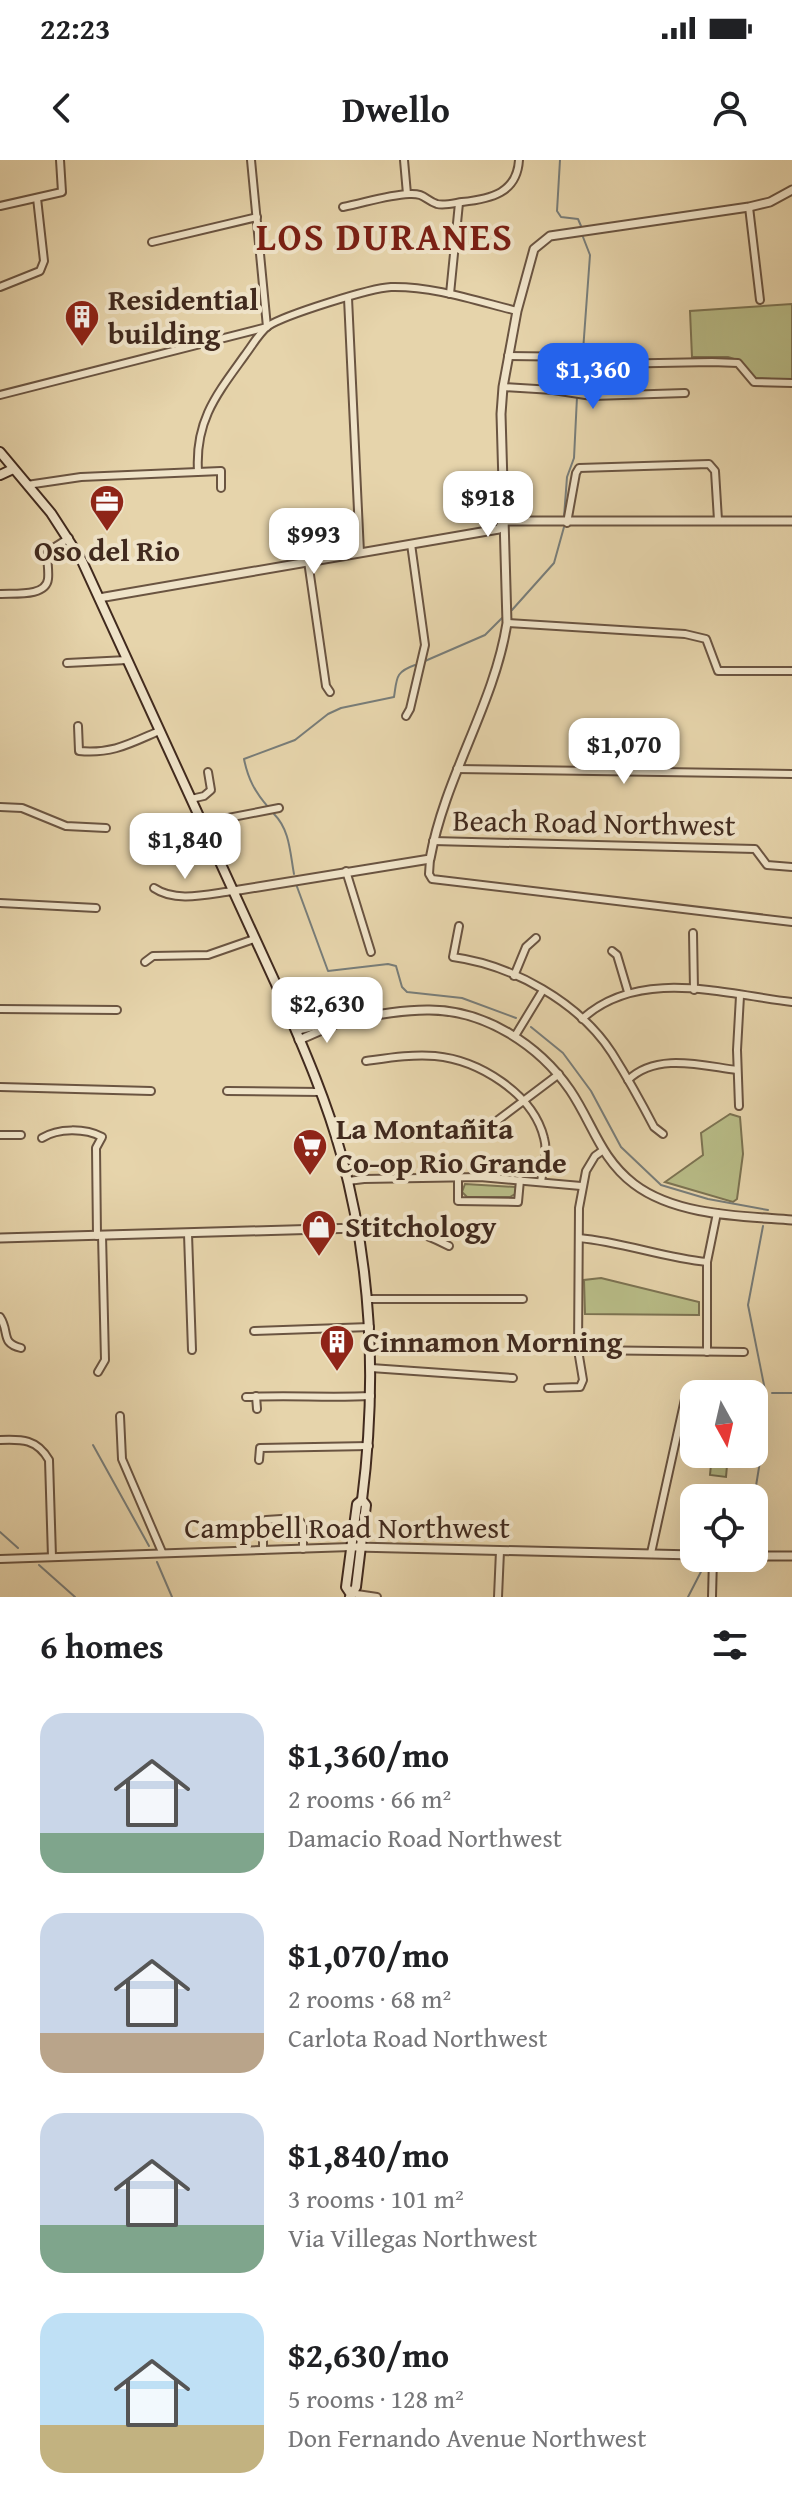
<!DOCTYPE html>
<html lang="en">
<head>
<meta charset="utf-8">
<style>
	:root { --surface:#fff; --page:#f2f2f2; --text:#202124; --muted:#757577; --accent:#2563eb }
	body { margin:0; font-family:"Gentium Book Plus",serif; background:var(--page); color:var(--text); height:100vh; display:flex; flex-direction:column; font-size:30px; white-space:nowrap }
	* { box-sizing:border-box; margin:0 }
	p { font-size:26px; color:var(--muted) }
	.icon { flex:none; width:44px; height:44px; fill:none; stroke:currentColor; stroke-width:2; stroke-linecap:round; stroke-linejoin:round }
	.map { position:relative; height:1437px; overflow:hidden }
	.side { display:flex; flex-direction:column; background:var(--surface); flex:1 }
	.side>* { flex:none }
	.needle { width:52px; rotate:172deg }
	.tools { position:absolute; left:680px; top:1220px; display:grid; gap:16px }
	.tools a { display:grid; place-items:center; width:88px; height:88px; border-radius:16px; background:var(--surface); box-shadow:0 8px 32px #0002; font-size:40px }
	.price { position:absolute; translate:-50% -68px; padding:0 18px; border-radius:16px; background:#fff; color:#222; font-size:26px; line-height:52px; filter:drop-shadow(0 2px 4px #0008) }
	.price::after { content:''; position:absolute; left:50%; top:48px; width:24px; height:18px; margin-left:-12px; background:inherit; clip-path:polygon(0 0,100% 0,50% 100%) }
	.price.current { background:var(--accent); color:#fff }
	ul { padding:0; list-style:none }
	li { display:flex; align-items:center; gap:24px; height:200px; padding:0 40px }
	li span { display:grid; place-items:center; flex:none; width:224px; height:160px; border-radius:24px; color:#555 }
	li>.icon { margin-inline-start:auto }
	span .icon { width:96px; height:96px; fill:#fffc; stroke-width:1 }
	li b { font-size:34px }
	h2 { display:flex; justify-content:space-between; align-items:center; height:96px; padding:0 40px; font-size:34px }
	.status { display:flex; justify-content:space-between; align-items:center; height:56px; padding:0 40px; background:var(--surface); direction:ltr }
	.status svg { height:22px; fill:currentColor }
	header { display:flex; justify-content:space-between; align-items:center; height:104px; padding:0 40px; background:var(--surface); font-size:36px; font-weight:700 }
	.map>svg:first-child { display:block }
</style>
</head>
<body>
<div class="status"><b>22:23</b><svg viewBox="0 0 49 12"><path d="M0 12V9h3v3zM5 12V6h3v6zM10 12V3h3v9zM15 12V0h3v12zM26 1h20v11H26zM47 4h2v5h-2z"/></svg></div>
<header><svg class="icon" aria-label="back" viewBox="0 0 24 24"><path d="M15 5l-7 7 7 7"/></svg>Dwello<svg class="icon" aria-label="person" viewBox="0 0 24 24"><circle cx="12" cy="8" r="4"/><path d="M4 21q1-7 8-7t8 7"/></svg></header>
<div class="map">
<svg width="792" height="1437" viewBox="0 0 792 1437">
	<rect width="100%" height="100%" fill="#e6d4ab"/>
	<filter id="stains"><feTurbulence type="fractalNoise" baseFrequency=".0025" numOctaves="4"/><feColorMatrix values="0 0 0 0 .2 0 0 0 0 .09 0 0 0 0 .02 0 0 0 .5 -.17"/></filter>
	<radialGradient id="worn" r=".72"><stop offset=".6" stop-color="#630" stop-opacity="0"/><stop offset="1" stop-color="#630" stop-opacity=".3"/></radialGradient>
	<!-- green -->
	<g fill="#b8bc87" stroke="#7c7352" stroke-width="2">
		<path d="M 792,144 L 792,220 L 753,218 L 741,201 L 728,197 L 692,197 L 690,151 Z"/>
		<path d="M 730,954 L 740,957 L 743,994 L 737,1039 L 733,1042 L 665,1022 L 703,995 L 701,973 Z"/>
		<path d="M 465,1024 L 516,1027 L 515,1034 L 510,1037 L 467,1037 L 462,1032 Z"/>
		<path d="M 601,1118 L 699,1142 L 699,1155 L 585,1154 L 584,1120 Z"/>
		<path d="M 712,1294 L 728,1294 L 726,1317 L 710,1315 Z"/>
	</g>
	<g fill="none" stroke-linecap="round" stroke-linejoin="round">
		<!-- stream -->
		<g stroke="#787d79" stroke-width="2">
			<path d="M 560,0 L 557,51 L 561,57 L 578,59 L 581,66"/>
			<path d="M 583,77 L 590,95 L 583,191"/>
			<path d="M 578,228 L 582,201"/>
			<path d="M 564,357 L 567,317 L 574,298 L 577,237"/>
			<path d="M 512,450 L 554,403 L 564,367"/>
			<path d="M 425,501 L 485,475 L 502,458"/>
			<path d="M 268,647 C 255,632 248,619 244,599 L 295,580 L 328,554 L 341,548 L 394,537 C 397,518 395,512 415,505"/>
			<path d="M 274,654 C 290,670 290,693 294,714"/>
			<path d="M 296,724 L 328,811 L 388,804 L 396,806 L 402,827 L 407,832 L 462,838 L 516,858"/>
			<path d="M 531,867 L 563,893 L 591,931 L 621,987 L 661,1025 L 708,1039 L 768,1050"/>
			<path d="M 772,1233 L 792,1233"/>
			<path d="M 93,1285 L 149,1386"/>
			<path d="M 754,1338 L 766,1265 L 765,1230 L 748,1145 L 763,1066"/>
			<path d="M 0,1372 L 18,1388"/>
			<path d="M 157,1402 L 172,1437"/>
			<path d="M 39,1405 L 75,1437"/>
			<path d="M 688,1437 L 706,1402"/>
		</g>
		<defs>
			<g id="minor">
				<path d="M 404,0 L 407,34"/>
				<path d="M 0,46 L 62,32 L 60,0"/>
				<path d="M 343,47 C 364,43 387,35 409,34 C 425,33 425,40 437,44 C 444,46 455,43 462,42 C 491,39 517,33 519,0"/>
				<path d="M 749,47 L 760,140"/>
				<path d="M 152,82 L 257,57"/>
				<path d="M 0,127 L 40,111 L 44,101 L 37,38"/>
				<path d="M 450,134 L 459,43"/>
				<path d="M 348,138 L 360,393"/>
				<path d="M 508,196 L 591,197 L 606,204 L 712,202 L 738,203 L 754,222 L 792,223"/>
				<path d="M 503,227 L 553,230 L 592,236 L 685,233"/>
				<path d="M 0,235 L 267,167 L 251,0"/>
				<path d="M 198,311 C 195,260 217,234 245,195 C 252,186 259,173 268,166 C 285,155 370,128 391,127 C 433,126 477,141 517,151"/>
				<path d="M 27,325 L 81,317 L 221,311 L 221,328"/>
				<path d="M 567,363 L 576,313 L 579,308 L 709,304 L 715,311 L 718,360"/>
				<path d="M 308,401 L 326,526 L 330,532"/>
				<path d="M 0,434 C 14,433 46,437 48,419 C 49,411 47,401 47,392 L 69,378"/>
				<path d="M 507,463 L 685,474 L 706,479 L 718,511 L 792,511"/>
				<path d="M 67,503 L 127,500"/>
				<path d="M 406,556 L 410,549 L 425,485 L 411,384"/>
				<path d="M 78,566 L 79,591 C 112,594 129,584 159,571"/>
				<path d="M 457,609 L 792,614"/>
				<path d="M 191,639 L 204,636 L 211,630 L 208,612"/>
				<path d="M 0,647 L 22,648 L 66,666 L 106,668"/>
				<path d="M 202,663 L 279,648"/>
				<path d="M 433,681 L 755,689 L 767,705 L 792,707"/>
				<path d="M 430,699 L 429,714 L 432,719 L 792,762"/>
				<path d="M 346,711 L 371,792"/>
				<path d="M 154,728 C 176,743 208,734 233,731"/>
				<path d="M 0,743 L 96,748"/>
				<path d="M 459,766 L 453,797 C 512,805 579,842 612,893 C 627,917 641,942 654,967 L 663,974"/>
				<path d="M 693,773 L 694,830"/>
				<path d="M 612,791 L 617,795 L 628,832"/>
				<path d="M 145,802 L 153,796 L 208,795 L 254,779"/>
				<path d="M 514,816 L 526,787 L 536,778"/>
				<path d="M 0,849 L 117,850"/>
				<path d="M 582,859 C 639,807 724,834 792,842"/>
				<path d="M 515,876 L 543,830"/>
				<path d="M 366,901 C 388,898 412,894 435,896 C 478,900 533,933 544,978 C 548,992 543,1008 541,1022"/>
				<path d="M 628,920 C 657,892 703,906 737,910"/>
				<path d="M 0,927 L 151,931"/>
				<path d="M 227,931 L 320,932"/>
				<path d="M 739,946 L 737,890 L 740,836"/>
				<path d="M 392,973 L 474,970 L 494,963 L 559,914"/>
				<path d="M 0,975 L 21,975"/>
				<path d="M 42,978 C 58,968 85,968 102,977 L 96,988 L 97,1076"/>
				<path d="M 458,1017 L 458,1041 L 518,1042 L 520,1020"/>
				<path d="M 348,1021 L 364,1019 L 480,1017 L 581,1026"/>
				<path d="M 356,1062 C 394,1062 415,1069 449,1086"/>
				<path d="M 188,1074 L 192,1190"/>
				<path d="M 579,1078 C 623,1082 664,1098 707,1102"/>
				<path d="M 368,1139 L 523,1139"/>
				<path d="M 0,1157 C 10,1172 0,1183 21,1188"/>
				<path d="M 254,1171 L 370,1167"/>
				<path d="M 578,1190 L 744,1192"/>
				<path d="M 707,1192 L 707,1102 L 717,1053"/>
				<path d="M 371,1208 L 513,1218"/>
				<path d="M 98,1212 L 105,1200 L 102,1075"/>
				<path d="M 548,1228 L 580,1227 L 583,1220 L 578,1190 L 579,1048 L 586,1011 L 595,996 L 602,991"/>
				<path d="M 256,1236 L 257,1249"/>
				<path d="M 246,1237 C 288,1235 329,1238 371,1236"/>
				<path d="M 120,1256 L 122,1299 L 162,1392"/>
				<path d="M 0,1280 C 22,1279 37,1279 49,1300 L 52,1397"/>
				<path d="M 259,1300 L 260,1288 L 369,1286"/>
				<path d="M 263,1390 L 263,1364 L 266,1360 L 297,1358 L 303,1365 L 303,1389"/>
				<path d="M 651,1393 L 685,1239"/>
				<path d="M 0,1399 L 351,1387"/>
				<path d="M 350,1433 L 377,1437"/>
				<path d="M 498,1437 L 500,1391"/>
				<path d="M 712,1437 L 713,1398"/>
			</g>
			<g id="tertiary">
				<path d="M 99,438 L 499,369 L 503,361 L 792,361"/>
				<path d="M 233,731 L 430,699 C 445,616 494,545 507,463 L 501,254 L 503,227 L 517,151 L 534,89 L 550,76 L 749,47 L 770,42 L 792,30"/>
				<path d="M 296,871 C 312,866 327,864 343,861 C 371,856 399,850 427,850 C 484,849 539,885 570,930 C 593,964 600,998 634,1024 C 676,1056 742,1056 792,1060"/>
				<path d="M 299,880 L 338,863"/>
				<path d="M 0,1078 L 358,1068"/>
				<path d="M 356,1387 L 694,1395"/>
				<path d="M 754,1396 L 792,1396"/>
			</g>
			<g id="secondary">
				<path d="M 0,292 L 51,353 L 82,401 L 275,822 C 299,878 325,935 341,994 C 372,1107 377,1223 362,1340 L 366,1345 L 356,1427 L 350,1437"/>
				<path d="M 0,315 L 13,309"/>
				<path d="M 350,1433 L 346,1427 L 357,1344 L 362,1340"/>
			</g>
		</defs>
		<!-- minor casing -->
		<use href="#minor" stroke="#6a5441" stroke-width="10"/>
		<!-- tertiary casing -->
		<use href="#tertiary" stroke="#6a5441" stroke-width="11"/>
		<!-- secondary casing -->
		<use href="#secondary" stroke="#412a1e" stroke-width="12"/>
		<!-- minor -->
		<use href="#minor" stroke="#efe3c8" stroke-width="6"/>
		<!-- tertiary -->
		<use href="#tertiary" stroke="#efe3c8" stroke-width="7"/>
		<!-- secondary -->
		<use href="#secondary" stroke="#efe3c8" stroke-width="8"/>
	</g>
	<!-- icons -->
	<defs>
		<symbol id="building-pin" viewBox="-11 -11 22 30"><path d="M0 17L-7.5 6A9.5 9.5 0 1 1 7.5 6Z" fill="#8f2418" stroke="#efe3c8"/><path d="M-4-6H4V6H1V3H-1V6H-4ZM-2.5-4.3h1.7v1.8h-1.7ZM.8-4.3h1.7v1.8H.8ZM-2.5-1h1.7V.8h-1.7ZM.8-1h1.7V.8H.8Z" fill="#fff"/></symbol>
		<symbol id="office-pin" viewBox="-11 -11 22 30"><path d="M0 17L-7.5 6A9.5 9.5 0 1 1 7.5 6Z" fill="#8f2418" stroke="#efe3c8"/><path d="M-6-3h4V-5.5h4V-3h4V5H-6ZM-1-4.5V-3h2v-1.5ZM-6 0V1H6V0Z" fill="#fff"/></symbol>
		<symbol id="supermarket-pin" viewBox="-11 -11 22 30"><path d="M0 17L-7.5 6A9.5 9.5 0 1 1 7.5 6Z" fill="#8f2418" stroke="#efe3c8"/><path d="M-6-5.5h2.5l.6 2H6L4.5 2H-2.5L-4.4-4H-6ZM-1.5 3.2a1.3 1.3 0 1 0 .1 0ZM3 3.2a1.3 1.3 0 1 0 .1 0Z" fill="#fff"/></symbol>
		<symbol id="shop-pin" viewBox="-11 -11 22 30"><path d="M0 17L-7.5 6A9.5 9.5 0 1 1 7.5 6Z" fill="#8f2418" stroke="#efe3c8"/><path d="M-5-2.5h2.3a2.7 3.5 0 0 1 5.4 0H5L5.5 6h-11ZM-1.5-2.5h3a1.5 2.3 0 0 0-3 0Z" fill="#fff"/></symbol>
	</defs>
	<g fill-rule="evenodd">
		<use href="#building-pin" x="62" y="137" width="40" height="54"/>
		<use href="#office-pin" x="87" y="322" width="40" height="54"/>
		<use href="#supermarket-pin" x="290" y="966" width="40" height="54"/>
		<use href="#shop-pin" x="299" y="1047" width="40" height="54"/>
		<use href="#building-pin" x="317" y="1162" width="40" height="54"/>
	</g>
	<g text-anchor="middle" stroke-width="8" stroke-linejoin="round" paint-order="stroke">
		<!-- poi labels -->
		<g font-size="30" font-weight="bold" fill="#412a1e" stroke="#efe3c8" text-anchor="start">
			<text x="108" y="150">Residential<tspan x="108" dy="34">building</tspan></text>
			<text x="107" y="401" text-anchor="middle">Oso del Rio</text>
			<text x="336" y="979">La Montañita<tspan x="336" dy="34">Co-op Rio Grande</tspan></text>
			<text x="345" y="1077">Stitchology</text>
			<text x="363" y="1192">Cinnamon Morning</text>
		</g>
		<!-- street labels -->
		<g font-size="30" fill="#412a1e" stroke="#efe3c8">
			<text transform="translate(594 663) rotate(1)" y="10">Beach Road Northwest</text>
			<text x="347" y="1378">Campbell Road Northwest</text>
		</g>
		<!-- district labels -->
		<g font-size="38" font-weight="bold" letter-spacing="2" fill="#7a1f14" stroke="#efe3c8">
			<text x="385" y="90">LOS DURANES</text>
		</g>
	</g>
	<rect width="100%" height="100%" filter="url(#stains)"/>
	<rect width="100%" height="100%" fill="url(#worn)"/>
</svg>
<div class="tools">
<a><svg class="needle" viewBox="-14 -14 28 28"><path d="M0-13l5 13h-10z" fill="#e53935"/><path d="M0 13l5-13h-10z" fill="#757577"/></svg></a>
<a><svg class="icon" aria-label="locate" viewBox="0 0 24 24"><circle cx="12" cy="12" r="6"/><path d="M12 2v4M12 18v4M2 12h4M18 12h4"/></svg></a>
</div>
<b class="price current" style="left:593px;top:251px">$1,360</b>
<b class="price" style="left:488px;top:379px">$918</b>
<b class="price" style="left:314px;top:416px">$993</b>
<b class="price" style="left:624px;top:626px">$1,070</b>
<b class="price" style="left:185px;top:721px">$1,840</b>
<b class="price" style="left:327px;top:885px">$2,630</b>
</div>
<section class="side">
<h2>6 homes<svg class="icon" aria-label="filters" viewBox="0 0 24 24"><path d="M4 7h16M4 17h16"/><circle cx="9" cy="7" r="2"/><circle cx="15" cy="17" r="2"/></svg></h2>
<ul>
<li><span style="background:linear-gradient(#c9d6e8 75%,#7fa58c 0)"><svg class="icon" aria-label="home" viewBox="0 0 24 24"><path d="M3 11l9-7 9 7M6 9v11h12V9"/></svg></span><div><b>$1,360/mo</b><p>2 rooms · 66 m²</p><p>Damacio Road Northwest</p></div></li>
<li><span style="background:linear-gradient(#c9d6e8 75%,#b9a48a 0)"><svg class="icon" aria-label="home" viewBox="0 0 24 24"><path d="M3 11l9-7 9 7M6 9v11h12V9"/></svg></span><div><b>$1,070/mo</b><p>2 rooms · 68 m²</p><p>Carlota Road Northwest</p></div></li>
<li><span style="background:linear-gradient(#c9d6e8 70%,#7fa58c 0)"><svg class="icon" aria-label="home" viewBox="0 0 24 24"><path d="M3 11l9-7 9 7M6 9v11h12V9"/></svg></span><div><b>$1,840/mo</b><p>3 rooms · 101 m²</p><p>Via Villegas Northwest</p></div></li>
<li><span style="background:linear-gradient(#bfe0f5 70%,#c2b280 0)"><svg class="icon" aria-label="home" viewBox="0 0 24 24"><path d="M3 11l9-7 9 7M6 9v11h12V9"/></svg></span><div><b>$2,630/mo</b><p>5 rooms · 128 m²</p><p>Don Fernando Avenue Northwest</p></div></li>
</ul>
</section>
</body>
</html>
